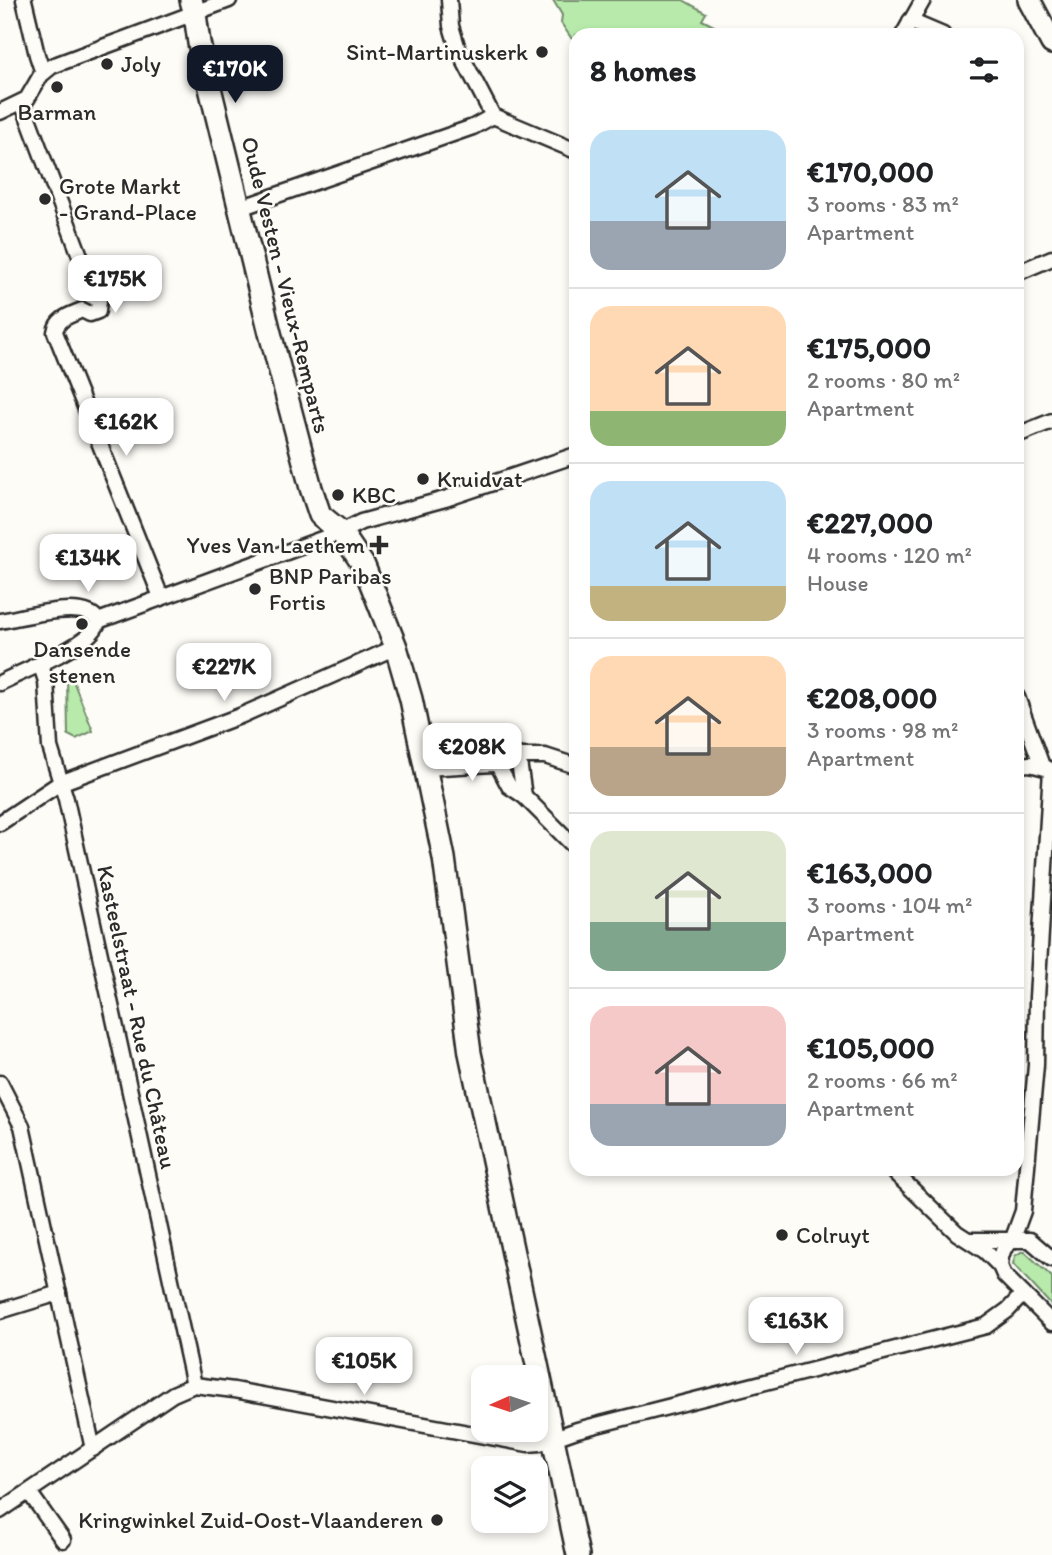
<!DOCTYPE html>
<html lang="en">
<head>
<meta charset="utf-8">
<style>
	:root { --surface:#fff; --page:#f2f2f2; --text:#202124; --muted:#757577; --line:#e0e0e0; --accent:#111827 }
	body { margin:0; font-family:Itim,sans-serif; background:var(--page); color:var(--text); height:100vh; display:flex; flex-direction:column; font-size:26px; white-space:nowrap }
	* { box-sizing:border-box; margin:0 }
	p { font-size:23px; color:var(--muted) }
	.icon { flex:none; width:38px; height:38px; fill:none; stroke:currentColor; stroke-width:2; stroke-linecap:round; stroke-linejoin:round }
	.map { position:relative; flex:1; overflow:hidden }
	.drawer { position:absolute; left:569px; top:28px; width:455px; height:1148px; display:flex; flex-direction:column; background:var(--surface); border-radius:21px; box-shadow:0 4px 10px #0003 }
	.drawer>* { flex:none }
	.needle { width:46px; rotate:267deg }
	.tools { position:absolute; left:471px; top:1365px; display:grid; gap:14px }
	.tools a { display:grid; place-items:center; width:77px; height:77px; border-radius:14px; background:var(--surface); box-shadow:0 4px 10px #0003; font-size:35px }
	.price { position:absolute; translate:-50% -60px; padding:0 16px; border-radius:14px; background:#fff; color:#222; font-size:23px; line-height:46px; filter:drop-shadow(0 2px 4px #0008) }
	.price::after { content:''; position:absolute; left:50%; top:42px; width:21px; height:16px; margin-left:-10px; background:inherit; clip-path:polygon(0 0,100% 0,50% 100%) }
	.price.on { background:var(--accent); color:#fff }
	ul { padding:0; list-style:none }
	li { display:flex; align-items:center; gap:21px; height:175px; padding:0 21px }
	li+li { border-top:2px solid var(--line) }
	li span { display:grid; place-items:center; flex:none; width:196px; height:140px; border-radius:21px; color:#555 }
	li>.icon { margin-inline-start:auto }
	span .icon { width:84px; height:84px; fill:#fffc; stroke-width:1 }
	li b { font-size:30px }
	h2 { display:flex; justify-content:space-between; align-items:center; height:84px; padding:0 21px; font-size:30px }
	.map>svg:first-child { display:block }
</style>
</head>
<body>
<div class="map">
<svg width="1052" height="1555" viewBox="0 0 1052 1555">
	<rect width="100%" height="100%" fill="#fdfcf7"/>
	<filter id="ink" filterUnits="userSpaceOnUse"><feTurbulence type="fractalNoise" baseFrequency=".0143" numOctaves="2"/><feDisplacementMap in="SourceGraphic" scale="14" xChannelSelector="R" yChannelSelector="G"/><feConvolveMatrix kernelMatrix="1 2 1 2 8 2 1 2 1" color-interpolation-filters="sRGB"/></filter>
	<g filter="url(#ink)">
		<!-- green -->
		<g fill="#b7eaab" stroke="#718a6b" stroke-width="2">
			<path d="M 553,0 L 683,0 L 706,13 L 702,20 L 720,29 L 717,35 L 576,35 L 576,45 L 561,23 L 562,15 Z"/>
			<path d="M 70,673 L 93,731 L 76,739 L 68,735 L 67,675 Z"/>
			<path d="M 1021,1252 L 1025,1252 L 1052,1277 L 1052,1306 L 1013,1264 L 1015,1256 Z"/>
		</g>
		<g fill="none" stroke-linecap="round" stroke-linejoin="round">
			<defs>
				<g id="street">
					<path d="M 24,0 L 37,55 L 43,73"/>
					<path d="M 449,0 L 451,26 L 458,49 L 493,116 L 576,151"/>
					<path d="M 910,21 L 943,35"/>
					<path d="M 903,35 L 923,0"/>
					<path d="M 22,102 L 82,261 L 89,295"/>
					<path d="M 0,112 L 27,99 L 41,75 L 52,66 L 229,0"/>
					<path d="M 240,208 L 473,127 L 493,116"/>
					<path d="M 1017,273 L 1052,258"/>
					<path d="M 89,295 L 99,300 L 98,311 L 90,314 L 82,310 C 71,315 57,318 55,332 L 161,597"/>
					<path d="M 1017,435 L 1052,421"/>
					<path d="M 0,621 C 21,618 86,598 98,621"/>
					<path d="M 98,621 L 341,532 L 361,522 L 445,499 L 576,455"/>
					<path d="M 34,666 L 42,669 L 46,681 L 50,747 L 66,799 L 194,1385"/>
					<path d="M 0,683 C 21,671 96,644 98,621"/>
					<path d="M 1017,697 L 1042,766"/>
					<path d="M 422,749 L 491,747 L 502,756 L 545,756 L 576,766"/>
					<path d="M 518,755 L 524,796"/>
					<path d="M 502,756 L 500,769 L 509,786 L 524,796 L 576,848"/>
					<path d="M 1017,765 L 1030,764 L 1049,769"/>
					<path d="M 425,768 L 493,764 L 502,756"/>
					<path d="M 1051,770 L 1037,997 L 1036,1065 L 1023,1211 L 1012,1241 L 1004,1248 L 1001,1257 L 1000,1266 L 1004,1275 L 1052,1323"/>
					<path d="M 0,823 L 60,783 L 240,716 L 396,647"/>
					<path d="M 0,1083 L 22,1126 L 93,1449"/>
					<path d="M 891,1169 L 957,1233 L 985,1251 L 1000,1266"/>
					<path d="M 970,1240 L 1030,1240 L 1052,1259"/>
					<path d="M 0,1311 L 59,1293"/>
					<path d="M 29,1492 L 63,1540"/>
					<path d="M 0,1511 L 173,1394 L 194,1385 L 234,1390 L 528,1444 L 540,1443 L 577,1430 L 986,1326 L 1008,1310 L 1023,1294"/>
				</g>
				<g id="secondary">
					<path d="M 191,0 L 195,14 L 199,43 L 270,333 L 311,488 L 320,515 L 341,532 L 364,566 L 396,647 L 411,699 L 444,858 L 470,1053 L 578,1555"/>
					<path d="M 1029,0 L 1052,43"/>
				</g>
			</defs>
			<!-- street casing -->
			<use href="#street" stroke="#2b2b2b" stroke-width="19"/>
			<!-- secondary casing -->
			<use href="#secondary" stroke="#2b2b2b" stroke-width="26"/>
			<!-- street -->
			<use href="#street" stroke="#fdfcf7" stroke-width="14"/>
			<!-- secondary -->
			<use href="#secondary" stroke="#fdfcf7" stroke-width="21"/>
		</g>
	</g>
	<!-- markers -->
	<g fill="#2b2b2b" stroke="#fdfcf7" stroke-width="2.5">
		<circle cx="542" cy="52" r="7"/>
		<circle cx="107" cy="64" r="7"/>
		<circle cx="57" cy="87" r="7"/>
		<circle cx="45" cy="199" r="7"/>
		<circle cx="423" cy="479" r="7"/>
		<circle cx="338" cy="495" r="7"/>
		<path d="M375.5 534.5h7v7h7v7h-7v7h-7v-7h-7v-7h7z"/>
		<circle cx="255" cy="589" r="7"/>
		<circle cx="82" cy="624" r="7"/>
		<circle cx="782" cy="1235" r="7"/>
		<circle cx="437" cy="1520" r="7"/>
	</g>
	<g text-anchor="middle" stroke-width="5" stroke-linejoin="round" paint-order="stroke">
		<!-- poi labels -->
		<g font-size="23" fill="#2b2b2b" stroke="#fdfcf7" text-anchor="start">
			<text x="528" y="60" text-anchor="end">Sint-Martinuskerk</text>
			<text x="121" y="72">Joly</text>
			<text x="57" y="120" text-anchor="middle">Barman</text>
			<text x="59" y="194">Grote Markt<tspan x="59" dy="26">- Grand-Place</tspan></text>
			<text x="437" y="487">Kruidvat</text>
			<text x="352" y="503">KBC</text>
			<text x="365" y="553" text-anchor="end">Yves Van Laethem</text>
			<text x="269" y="584">BNP Paribas<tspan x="269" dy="26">Fortis</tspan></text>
			<text x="82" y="657" text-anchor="middle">Dansende<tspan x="82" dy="26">stenen</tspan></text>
			<text x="796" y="1243">Colruyt</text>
			<text x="423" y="1528" text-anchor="end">Kringwinkel Zuid-Oost-Vlaanderen</text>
		</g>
		<!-- street labels -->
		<g font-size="23" fill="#2b2b2b" stroke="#fdfcf7">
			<text transform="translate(286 285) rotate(76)" y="8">Oude Vesten - Vieux-Remparts</text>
			<text transform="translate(137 1017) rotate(78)" y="8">Kasteelstraat - Rue du Château</text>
		</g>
	</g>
</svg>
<div class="tools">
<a><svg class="needle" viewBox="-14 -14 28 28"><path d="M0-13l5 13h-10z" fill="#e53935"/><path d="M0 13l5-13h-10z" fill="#757577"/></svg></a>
<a><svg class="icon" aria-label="layers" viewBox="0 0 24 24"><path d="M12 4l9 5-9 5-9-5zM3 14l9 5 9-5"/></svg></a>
</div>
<b class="price on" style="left:235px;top:105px">€170K</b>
<b class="price" style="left:115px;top:315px">€175K</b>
<b class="price" style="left:126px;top:458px">€162K</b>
<b class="price" style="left:88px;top:594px">€134K</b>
<b class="price" style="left:224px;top:703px">€227K</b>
<b class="price" style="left:472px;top:783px">€208K</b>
<b class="price" style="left:796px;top:1357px">€163K</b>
<b class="price" style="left:364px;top:1397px">€105K</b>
<section class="drawer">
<h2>8 homes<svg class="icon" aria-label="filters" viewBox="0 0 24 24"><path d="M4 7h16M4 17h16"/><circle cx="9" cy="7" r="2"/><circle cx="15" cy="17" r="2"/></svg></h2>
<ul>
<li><span style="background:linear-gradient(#bfe0f5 65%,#9aa5b1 0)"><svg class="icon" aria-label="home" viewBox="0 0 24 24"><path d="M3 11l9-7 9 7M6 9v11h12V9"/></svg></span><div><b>€170,000</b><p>3 rooms · 83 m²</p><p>Apartment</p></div></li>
<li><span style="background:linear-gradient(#ffd9b3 75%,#8fb573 0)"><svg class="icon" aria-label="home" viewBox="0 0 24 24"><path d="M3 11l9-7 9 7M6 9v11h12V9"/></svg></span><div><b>€175,000</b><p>2 rooms · 80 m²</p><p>Apartment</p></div></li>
<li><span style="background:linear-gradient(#bfe0f5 75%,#c2b280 0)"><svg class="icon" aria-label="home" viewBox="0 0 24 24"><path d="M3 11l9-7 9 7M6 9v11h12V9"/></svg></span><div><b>€227,000</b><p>4 rooms · 120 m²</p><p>House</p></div></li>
<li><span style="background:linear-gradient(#ffd9b3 65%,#b9a48a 0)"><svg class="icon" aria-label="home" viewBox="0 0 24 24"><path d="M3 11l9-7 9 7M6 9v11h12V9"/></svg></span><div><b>€208,000</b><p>3 rooms · 98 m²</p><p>Apartment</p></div></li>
<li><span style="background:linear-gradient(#dfe7d0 65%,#7fa58c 0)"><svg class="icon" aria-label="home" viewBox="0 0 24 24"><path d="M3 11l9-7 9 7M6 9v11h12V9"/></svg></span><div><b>€163,000</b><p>3 rooms · 104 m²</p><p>Apartment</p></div></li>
<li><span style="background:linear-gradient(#f6c9c9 70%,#9aa5b1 0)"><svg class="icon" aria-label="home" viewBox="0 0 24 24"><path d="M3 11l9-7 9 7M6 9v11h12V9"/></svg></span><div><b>€105,000</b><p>2 rooms · 66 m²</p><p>Apartment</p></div></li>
</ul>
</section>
</div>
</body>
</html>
